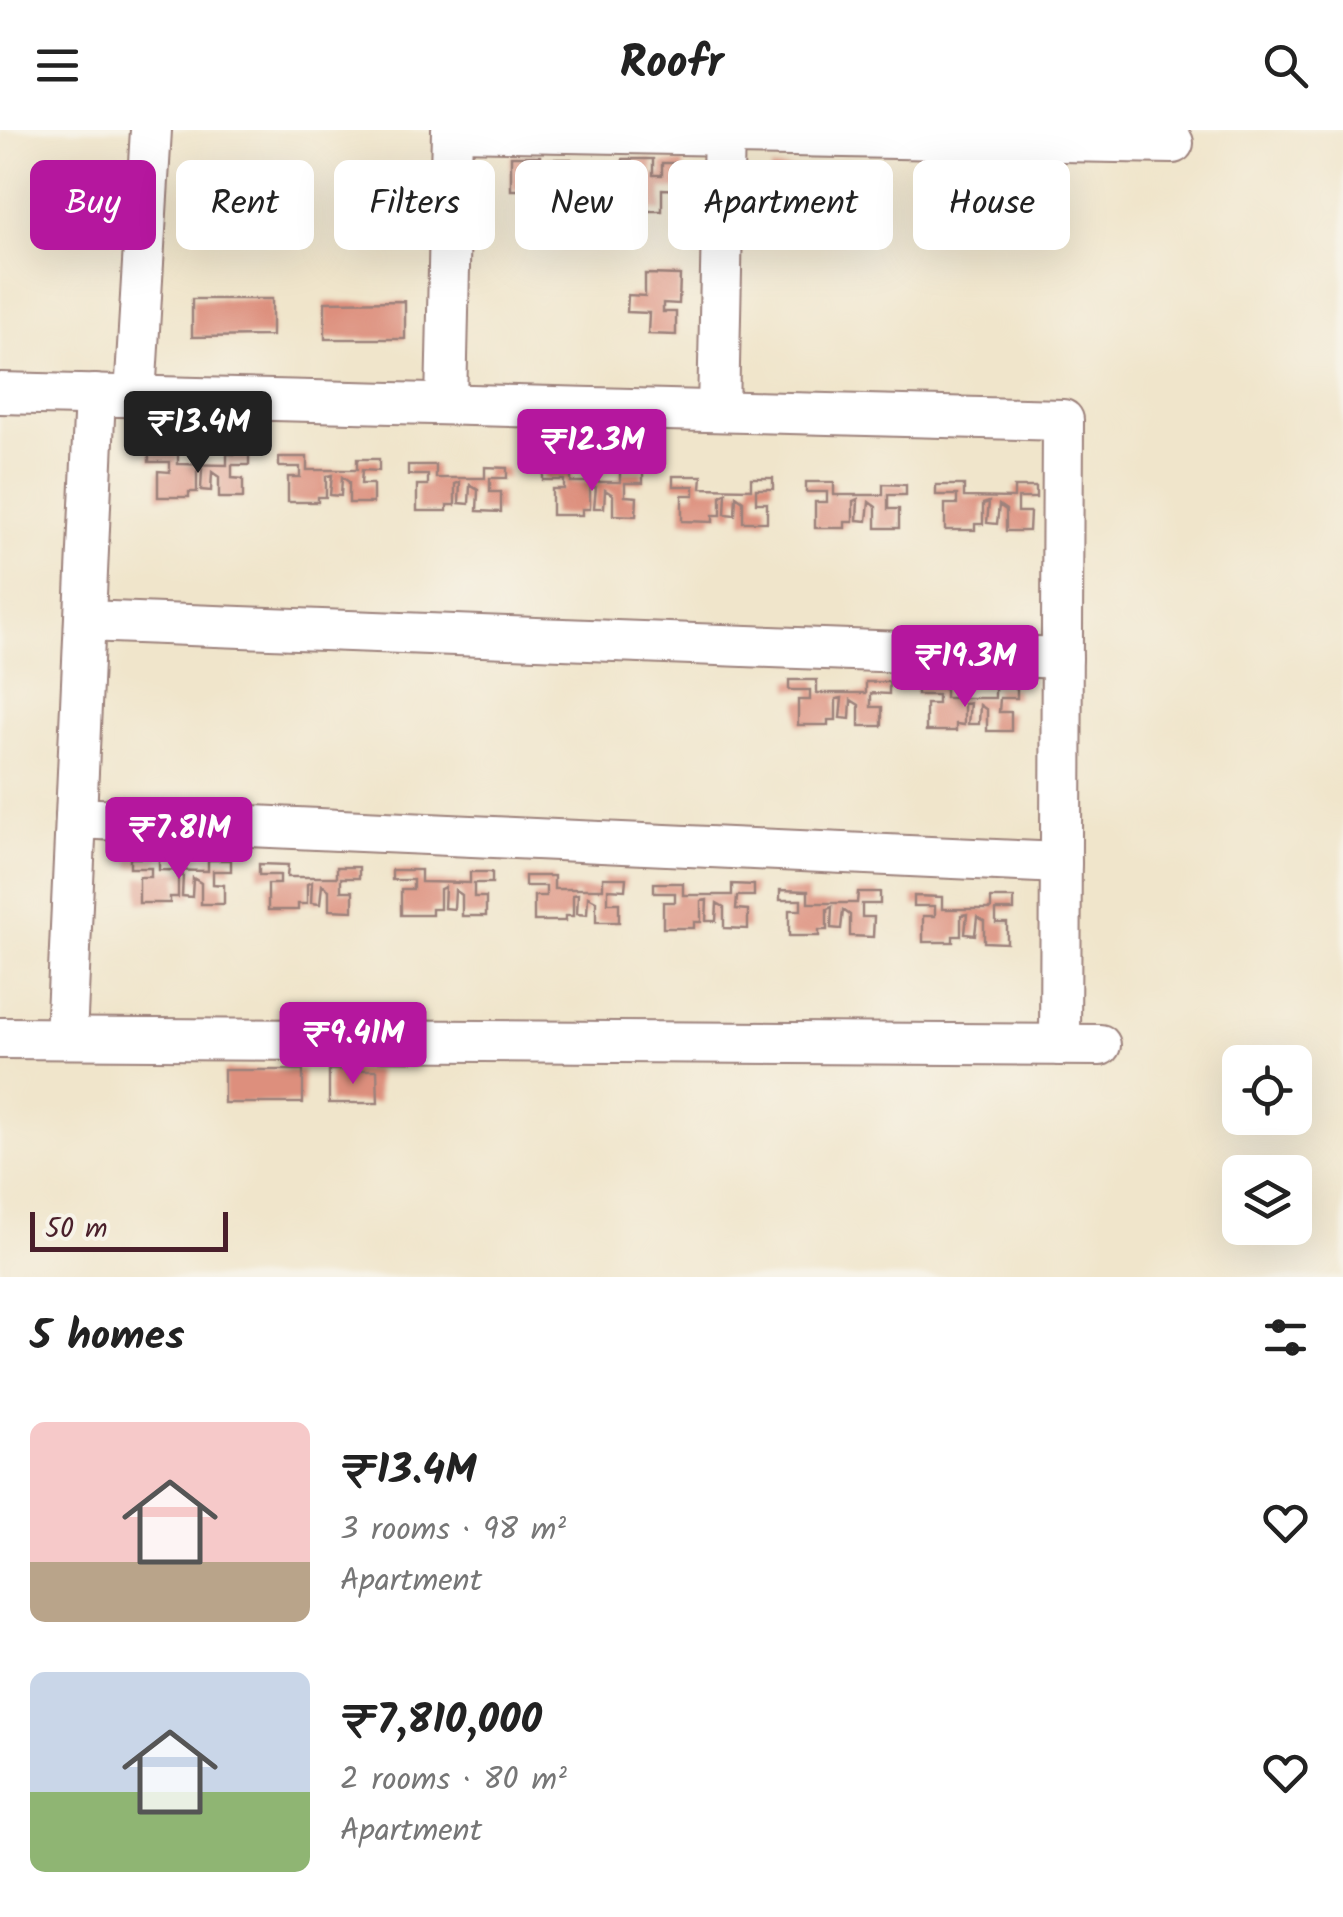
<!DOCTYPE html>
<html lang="en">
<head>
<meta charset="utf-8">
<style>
	:root { --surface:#fff; --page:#f2f2f2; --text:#222; --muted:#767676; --accent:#b5179e }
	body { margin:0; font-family:Kalam,sans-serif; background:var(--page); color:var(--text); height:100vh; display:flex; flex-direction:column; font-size:38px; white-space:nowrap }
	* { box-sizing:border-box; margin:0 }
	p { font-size:32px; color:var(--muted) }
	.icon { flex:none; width:55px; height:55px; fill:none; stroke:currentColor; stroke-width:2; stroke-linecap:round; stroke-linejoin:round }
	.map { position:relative; height:1147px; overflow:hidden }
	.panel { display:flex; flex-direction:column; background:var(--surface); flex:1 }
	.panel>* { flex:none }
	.banner { position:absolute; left:30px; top:30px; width:1285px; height:90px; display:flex; gap:20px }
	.controls { position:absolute; left:1222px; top:915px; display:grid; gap:20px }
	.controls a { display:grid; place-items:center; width:90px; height:90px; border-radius:15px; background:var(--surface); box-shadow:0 10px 40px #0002; font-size:50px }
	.scale { position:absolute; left:30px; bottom:25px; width:198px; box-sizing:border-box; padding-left:10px; border:5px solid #4a1f2b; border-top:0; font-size:28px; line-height:35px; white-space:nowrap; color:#4a1f2b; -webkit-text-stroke:8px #f7f3e8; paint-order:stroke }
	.price { position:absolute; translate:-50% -85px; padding:0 22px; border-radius:10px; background:var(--accent); color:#fff; font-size:32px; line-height:65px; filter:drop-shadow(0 2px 5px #0008) }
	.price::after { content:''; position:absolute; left:50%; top:60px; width:30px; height:22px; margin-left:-15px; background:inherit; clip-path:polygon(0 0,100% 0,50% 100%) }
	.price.active { background:#222; color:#fff }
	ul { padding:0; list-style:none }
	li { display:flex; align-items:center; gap:30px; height:250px; padding:0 30px }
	li span { display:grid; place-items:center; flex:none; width:280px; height:200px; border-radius:15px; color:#555 }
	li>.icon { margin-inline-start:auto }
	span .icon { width:120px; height:120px; fill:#fffc; stroke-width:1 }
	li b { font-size:42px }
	h2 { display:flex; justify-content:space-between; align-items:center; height:120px; padding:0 30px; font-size:42px }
	.chip { padding:0 35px; border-radius:15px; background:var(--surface); box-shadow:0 10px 40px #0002; font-size:35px; line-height:90px }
	.chip.active { background:var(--accent); color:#fff }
	header { display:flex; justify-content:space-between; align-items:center; height:130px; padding:0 30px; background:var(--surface); font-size:45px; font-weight:800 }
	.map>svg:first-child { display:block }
</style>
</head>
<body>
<header><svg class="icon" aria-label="menu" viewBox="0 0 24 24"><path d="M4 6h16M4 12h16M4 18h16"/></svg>Roofr<svg class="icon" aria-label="search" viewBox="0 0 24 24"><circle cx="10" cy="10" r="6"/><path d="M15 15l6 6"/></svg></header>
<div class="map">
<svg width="1343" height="1147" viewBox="0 0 1343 1147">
	<rect width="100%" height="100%" fill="#f7f3e8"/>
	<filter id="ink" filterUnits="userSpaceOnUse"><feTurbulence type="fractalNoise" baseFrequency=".01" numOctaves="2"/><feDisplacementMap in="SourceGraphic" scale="20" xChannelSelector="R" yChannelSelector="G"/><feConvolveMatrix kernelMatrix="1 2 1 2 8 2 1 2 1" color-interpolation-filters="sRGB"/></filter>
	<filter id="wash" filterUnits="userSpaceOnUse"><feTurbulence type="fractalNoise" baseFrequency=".0048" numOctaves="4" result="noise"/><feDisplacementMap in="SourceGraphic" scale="40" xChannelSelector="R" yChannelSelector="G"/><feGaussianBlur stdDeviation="2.25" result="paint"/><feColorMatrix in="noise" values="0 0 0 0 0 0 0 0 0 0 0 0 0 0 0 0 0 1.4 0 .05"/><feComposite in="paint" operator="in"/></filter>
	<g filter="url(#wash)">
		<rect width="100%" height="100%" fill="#f0e5cb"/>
		<g id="blocks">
			<!-- building -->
			<g fill="#dd8f7d">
				<path d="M 511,26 L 540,26 L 540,42 L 549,42 L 549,29 L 571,29 L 571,56 L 550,56 L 550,78 L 532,78 L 533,60 L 511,60 Z"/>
				<path d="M 623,29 L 653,29 L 653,45 L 662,45 L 662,33 L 684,33 L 683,60 L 662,59 L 662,81 L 645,81 L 645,64 L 623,64 Z"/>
				<path d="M 771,38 L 798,39 L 796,95 L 770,94 Z"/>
				<path d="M 810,39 L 837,40 L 835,96 L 809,96 Z"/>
				<path d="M 645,144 L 680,145 L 679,174 L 663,173 L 663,182 L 676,182 L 676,205 L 648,204 L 649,183 L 627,182 L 628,165 L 645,166 Z"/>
				<path d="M 192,169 L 272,169 L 272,206 L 192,207 Z"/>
				<path d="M 405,171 L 405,209 L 325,209 L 325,172 Z"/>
				<path d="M 149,322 L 178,322 L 178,334 L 227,335 L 227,324 L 249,324 L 249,335 L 232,335 L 232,348 L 243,349 L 243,368 L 219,368 L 219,347 L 212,342 L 211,361 L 201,360 L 202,339 L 197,341 L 197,362 L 189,362 L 189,367 L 158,367 L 158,341 L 170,342 L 170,332 L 149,332 Z"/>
				<path d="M 279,327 L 307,327 L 307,340 L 357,340 L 357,329 L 379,329 L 379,341 L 362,340 L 361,354 L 373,354 L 373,373 L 349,373 L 349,352 L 342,347 L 341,366 L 330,365 L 332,345 L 326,346 L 326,367 L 318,367 L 318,372 L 288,372 L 288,347 L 300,347 L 300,337 L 279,337 Z"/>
				<path d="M 408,335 L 436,335 L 436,348 L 485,348 L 485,337 L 507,338 L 507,348 L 490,348 L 490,362 L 501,362 L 501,382 L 477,381 L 478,360 L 470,355 L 469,374 L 459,373 L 460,352 L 455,354 L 455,375 L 447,375 L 447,381 L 417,381 L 417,355 L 428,355 L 428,345 L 408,345 Z"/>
				<path d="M 543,340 L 571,340 L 571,352 L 620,352 L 620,342 L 643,342 L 643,353 L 625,353 L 625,366 L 637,367 L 636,386 L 613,385 L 613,365 L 605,360 L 604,378 L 594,378 L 596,357 L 590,358 L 590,379 L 582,379 L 582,385 L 552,385 L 552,359 L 564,359 L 564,350 L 543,350 Z"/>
				<path d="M 673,346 L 702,346 L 701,358 L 751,359 L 751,348 L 773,348 L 773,359 L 756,359 L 756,373 L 767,373 L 767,392 L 743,392 L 743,371 L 736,366 L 735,385 L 725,384 L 726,363 L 721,365 L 721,385 L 713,385 L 713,392 L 682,391 L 682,365 L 694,365 L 694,356 L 673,356 Z"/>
				<path d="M 806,352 L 834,352 L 834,365 L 883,365 L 883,354 L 906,355 L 906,365 L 888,365 L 888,379 L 899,379 L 899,398 L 876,398 L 876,377 L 869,372 L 867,391 L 857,390 L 858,369 L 853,371 L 853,392 L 845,392 L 845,398 L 815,398 L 815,372 L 827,372 L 827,362 L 806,362 Z"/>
				<path d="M 936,355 L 964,355 L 964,367 L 1014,368 L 1014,357 L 1036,357 L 1036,368 L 1018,368 L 1018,382 L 1030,382 L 1029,401 L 1006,401 L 1006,380 L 999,375 L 997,394 L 987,393 L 989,372 L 983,374 L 983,394 L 975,394 L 975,400 L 945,400 L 945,374 L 957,374 L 957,365 L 936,365 Z"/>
				<path d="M 789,550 L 817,550 L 817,563 L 866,563 L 866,552 L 889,552 L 889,564 L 871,563 L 871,577 L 882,577 L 882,596 L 859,596 L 859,575 L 851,570 L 850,589 L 840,588 L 842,568 L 836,569 L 836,590 L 828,590 L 828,595 L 798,595 L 798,570 L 810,570 L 810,560 L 789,560 Z"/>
				<path d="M 917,555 L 945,555 L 945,568 L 995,568 L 995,557 L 1017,558 L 1017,568 L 1000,568 L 999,582 L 1011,582 L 1011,601 L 987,601 L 987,580 L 980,575 L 979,594 L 968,594 L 970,573 L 964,574 L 964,595 L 956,594 L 956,601 L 926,601 L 926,574 L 938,574 L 938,565 L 917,565 Z"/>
				<path d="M 130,728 L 159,728 L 159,740 L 208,741 L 208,730 L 231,730 L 231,741 L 213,741 L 213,754 L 224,755 L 224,774 L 201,774 L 201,753 L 193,748 L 192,767 L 182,766 L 183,745 L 178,747 L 178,767 L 170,767 L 170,773 L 139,773 L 139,747 L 151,747 L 151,738 L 130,738 Z"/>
				<path d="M 259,734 L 288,735 L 287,747 L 337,747 L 337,737 L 359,737 L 359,748 L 341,748 L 341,761 L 353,761 L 353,781 L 329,780 L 329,760 L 322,755 L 320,774 L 311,773 L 312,752 L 307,754 L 307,774 L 298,774 L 298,780 L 268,780 L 268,754 L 280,754 L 280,745 L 259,745 Z"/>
				<path d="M 392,740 L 421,740 L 421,752 L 470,753 L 470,742 L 492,742 L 492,753 L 474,753 L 474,767 L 486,767 L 486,786 L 462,786 L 462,765 L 455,760 L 454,779 L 444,778 L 445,757 L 440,759 L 440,779 L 432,779 L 432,785 L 401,785 L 401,759 L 413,759 L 413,750 L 392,750 Z"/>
				<path d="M 525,746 L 554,746 L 554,759 L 603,759 L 603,748 L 626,748 L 625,760 L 608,759 L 608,773 L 619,773 L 619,792 L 596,792 L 596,771 L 588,767 L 587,785 L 577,784 L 578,764 L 573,765 L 573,786 L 565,786 L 565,791 L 534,791 L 534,766 L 546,766 L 546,756 L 525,756 Z"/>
				<path d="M 654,753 L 683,753 L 683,765 L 732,765 L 732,754 L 754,755 L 754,766 L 737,766 L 736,779 L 748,780 L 748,799 L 724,798 L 724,777 L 717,773 L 716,791 L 706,791 L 707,770 L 701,771 L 701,792 L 694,792 L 694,798 L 663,798 L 663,772 L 675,772 L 675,763 L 654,763 Z"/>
				<path d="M 780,760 L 808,761 L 808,773 L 857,773 L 858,762 L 880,762 L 880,774 L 862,774 L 862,787 L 874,787 L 873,807 L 850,806 L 850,785 L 843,780 L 841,799 L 831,798 L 832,777 L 827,779 L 827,800 L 819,800 L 819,806 L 789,806 L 789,780 L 801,780 L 801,770 L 780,770 Z"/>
				<path d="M 914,766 L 942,767 L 942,779 L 991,779 L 991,768 L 1014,768 L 1014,780 L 996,780 L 996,793 L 1007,793 L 1007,813 L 984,812 L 984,791 L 977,787 L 975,805 L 965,804 L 967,784 L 961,785 L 961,806 L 953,806 L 953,812 L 923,812 L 923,786 L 935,786 L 935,776 L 914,776 Z"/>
				<rect x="224" y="940" width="79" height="33"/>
				<path d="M 329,940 L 377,940 L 378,973 L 329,973 Z"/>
			</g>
		</g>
	</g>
	<g filter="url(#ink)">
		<use href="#blocks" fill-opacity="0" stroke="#9d827b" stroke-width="2.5"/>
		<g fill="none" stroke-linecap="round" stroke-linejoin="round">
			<defs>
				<g id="minor">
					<path d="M 457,0 L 1173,13"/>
					<path d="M 0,263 L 1063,290 L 1060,915"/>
					<path d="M 135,266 L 151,0"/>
					<path d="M 446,274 L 452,0"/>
					<path d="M 718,281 L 724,0"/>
					<path d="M 85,491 L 1062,528"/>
					<path d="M 76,688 L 1061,733"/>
					<path d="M 0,908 L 1100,915"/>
					<path d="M 66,908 L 95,265"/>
				</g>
			</defs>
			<!-- minor casing -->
			<use href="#minor" stroke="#9d827b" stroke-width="44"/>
			<!-- minor -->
			<use href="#minor" stroke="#fff" stroke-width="40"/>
		</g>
	</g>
</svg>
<div class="controls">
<a><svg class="icon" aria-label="locate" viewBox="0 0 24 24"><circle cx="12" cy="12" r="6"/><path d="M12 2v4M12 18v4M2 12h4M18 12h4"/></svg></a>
<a><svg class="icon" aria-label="layers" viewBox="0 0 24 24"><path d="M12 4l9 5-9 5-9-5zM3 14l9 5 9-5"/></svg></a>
</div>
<div class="scale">50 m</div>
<b class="price active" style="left:198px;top:346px">₹13.4M</b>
<b class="price" style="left:592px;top:364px">₹12.3M</b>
<b class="price" style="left:965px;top:580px">₹19.3M</b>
<b class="price" style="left:179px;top:752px">₹7.81M</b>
<b class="price" style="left:353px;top:957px">₹9.41M</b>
<div class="banner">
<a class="chip active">Buy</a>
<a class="chip">Rent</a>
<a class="chip">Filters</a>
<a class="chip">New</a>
<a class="chip">Apartment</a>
<a class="chip">House</a>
</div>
</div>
<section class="panel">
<h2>5 homes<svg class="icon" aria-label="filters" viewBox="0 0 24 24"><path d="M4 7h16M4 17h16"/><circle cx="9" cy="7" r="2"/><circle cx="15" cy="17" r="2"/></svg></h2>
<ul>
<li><span style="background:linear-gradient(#f6c9c9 70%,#b9a48a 0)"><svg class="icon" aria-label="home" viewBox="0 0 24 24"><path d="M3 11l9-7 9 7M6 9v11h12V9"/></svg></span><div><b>₹13.4M</b><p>3 rooms · 98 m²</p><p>Apartment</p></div><svg class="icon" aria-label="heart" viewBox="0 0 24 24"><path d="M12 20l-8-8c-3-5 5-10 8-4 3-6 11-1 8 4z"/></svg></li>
<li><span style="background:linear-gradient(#c9d6e8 60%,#8fb573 0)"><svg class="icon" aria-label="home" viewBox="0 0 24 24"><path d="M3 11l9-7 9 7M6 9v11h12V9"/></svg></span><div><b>₹7,810,000</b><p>2 rooms · 80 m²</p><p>Apartment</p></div><svg class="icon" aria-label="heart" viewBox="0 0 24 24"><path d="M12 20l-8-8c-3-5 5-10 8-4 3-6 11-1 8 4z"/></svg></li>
</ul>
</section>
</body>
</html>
